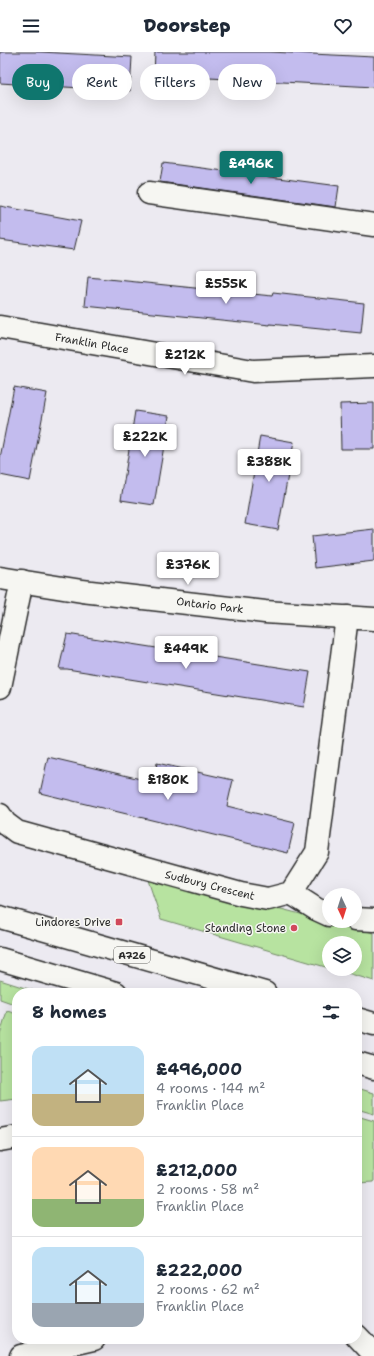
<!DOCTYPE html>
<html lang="en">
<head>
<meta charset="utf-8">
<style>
	:root { --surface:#fff; --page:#f6f6f7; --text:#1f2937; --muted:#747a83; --line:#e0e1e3; --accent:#0f766e }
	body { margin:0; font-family:"Shantell Sans",sans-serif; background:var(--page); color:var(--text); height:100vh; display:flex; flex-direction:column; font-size:15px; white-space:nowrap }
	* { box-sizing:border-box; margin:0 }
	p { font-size:13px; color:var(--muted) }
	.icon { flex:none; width:22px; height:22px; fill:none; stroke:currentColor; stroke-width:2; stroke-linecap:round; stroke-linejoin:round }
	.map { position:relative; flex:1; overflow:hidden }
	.panel { position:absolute; left:12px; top:936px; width:350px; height:356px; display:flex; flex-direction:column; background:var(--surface); border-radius:16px; box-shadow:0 4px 16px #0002 }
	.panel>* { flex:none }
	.banner { position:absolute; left:12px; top:12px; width:350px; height:36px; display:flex; gap:8px }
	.needle { width:26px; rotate:176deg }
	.buttons { position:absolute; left:322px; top:836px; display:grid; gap:8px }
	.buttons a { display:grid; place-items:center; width:40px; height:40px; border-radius:50%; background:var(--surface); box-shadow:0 4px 16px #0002; font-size:20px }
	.price { position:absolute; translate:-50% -34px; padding:0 9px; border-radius:4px; background:#fff; color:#222; font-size:13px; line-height:26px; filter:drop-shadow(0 1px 2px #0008) }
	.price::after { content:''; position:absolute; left:50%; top:24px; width:12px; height:9px; margin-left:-6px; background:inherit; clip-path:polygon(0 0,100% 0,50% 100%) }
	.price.on { background:var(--accent); color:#fff }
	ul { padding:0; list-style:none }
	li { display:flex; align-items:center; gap:12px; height:100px; padding:0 20px }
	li+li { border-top:1px solid var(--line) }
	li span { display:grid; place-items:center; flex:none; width:112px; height:80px; border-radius:12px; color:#555 }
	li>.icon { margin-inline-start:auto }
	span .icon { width:48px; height:48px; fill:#fffc; stroke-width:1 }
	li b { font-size:17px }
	h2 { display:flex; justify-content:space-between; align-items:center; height:48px; padding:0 20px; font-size:17px }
	.chip { padding:0 14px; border-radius:18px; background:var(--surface); box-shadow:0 4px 16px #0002; font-size:14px; line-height:36px }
	.chip.on { background:var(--accent); color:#fff }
	header { display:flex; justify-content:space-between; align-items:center; height:52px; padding:0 20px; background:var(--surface); font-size:18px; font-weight:800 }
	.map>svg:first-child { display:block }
</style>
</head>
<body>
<header><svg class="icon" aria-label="menu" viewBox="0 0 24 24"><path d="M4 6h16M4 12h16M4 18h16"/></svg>Doorstep<svg class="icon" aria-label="heart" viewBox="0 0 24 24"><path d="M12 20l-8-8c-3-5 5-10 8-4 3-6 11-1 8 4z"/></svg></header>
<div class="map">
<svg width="374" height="1304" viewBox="0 0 374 1304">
	<rect width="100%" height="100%" fill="#eceaf1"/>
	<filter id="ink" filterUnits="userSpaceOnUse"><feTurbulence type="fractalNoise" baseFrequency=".025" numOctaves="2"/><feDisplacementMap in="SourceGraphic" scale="8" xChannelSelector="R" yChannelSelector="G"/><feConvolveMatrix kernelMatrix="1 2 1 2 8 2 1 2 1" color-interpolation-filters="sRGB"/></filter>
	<g filter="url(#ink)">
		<!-- green -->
		<g fill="#b7e3a0" stroke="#718766">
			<path d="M 146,822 L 374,881 L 374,929 L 334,917 L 355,917 L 355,891 L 329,891 L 329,916 L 161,867 Z"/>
			<path d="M 0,928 L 41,941 L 17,941 L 17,953 L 0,947 Z"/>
			<path d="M 7,959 L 17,962 L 17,1047 L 0,1049 L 0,982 Z"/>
			<path d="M 357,1036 L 374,1041 L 374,1062 L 357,1057 Z"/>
			<path d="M 357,1064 L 374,1069 L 374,1130 L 357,1131 Z"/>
		</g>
		<!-- building -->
		<g fill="#c3bcee" stroke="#2b2b2b">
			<path d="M 0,0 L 40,0 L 132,5 L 130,39 L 0,31 Z"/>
			<path d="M 155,0 L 270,0 L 374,5 L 374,35 L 154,23 Z"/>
			<path d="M 163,111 L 339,134 L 336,155 L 160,130 Z"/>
			<path d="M 0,154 L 81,169 L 74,198 L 0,188 Z"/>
			<path d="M 88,225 L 272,244 L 273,241 L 364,251 L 361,281 L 270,272 L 270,273 L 85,254 Z"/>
			<path d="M 14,335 L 47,341 L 30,429 L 0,423 L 0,406 Z"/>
			<path d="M 374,351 L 374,397 L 341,397 L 340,352 Z"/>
			<path d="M 135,359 L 169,364 L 154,453 L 121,448 Z"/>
			<path d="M 260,384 L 294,390 L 278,478 L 245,472 Z"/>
			<path d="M 374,477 L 374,509 L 315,516 L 312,484 Z"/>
			<path d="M 67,582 L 310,620 L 304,655 L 67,617 L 59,617 Z"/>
			<path d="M 48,705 L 153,730 L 157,711 L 233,728 L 227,754 L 295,771 L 288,801 L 40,741 Z"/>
		</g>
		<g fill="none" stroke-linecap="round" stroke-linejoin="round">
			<defs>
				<g id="minor">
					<path d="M 149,141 L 374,173"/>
					<path d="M 0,275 L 253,319 L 374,314"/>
					<path d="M 0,526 L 82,539 L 265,560 L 374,567"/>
					<path d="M 0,635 L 22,529"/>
					<path d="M 0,763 L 5,771 L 17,780 L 241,842 L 268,847 L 291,841 L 317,800 L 347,565"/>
					<path d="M 291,841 L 316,857 L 329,863"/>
					<path d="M 355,867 L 374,868"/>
					<path d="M 0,1088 L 17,1085"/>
					<path d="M 357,1284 L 374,1302"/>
					<path d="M 21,1304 L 94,1287"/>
				</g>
				<g id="highway">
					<path d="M 0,865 L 265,941"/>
					<path d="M 0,907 L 116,941"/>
					<path d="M 357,967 L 374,972"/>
					<path d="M 357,1011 L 374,1016"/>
				</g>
			</defs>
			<!-- minor casing -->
			<use href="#minor" stroke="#2b2b2b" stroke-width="25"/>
			<!-- highway casing -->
			<use href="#highway" stroke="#2b2b2b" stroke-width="25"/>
			<!-- minor -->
			<use href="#minor" stroke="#f6f6f2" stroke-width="22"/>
			<!-- highway -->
			<use href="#highway" stroke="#f6f6f2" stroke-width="22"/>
		</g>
	</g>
	<!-- markers -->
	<g fill="#d1495b" stroke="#f6f6f2" stroke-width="1.5">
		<rect x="115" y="866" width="8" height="8" rx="2"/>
		<circle cx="294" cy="876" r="4"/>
	</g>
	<g text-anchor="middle" stroke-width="3" stroke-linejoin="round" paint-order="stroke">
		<!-- shield labels -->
		<rect fill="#f6f6f2" stroke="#686867" stroke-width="1" x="114" y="895" width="36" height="16" rx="3"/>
		<g font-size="10" font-weight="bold" fill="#2b2b2b">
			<text x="132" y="907">A726</text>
		</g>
		<!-- street labels -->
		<g font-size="11" fill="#2b2b2b" stroke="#f6f6f2">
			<text transform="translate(92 291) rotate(10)" y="4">Franklin Place</text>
			<text transform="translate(210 553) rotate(7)" y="4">Ontario Park</text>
			<text transform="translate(210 833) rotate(14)" y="4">Sudbury Crescent</text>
		</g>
		<!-- poi labels -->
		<g font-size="11" fill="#2b2b2b" stroke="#f6f6f2" text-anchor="end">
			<text x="111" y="874">Lindores Drive</text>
			<text x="286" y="880">Standing Stone</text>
		</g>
	</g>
</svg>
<div class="buttons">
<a><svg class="needle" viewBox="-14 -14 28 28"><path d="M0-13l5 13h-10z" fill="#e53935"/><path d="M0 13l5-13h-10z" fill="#747a83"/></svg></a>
<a><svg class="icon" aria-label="layers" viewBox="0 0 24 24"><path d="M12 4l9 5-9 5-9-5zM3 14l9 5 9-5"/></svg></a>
</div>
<b class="price on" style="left:251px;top:133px">£496K</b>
<b class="price" style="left:226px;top:253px">£555K</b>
<b class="price" style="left:185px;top:324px">£212K</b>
<b class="price" style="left:145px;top:406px">£222K</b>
<b class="price" style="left:269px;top:431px">£388K</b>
<b class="price" style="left:188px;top:534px">£376K</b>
<b class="price" style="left:186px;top:618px">£449K</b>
<b class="price" style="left:168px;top:749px">£180K</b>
<div class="banner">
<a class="chip on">Buy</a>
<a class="chip">Rent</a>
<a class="chip">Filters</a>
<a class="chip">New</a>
</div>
<section class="panel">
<h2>8 homes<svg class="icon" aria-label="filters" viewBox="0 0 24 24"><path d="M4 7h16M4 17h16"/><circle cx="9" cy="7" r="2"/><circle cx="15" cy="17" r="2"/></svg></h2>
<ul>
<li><span style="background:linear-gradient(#bfe0f5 60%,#c2b280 0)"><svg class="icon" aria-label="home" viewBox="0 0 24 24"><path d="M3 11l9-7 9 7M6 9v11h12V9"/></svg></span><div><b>£496,000</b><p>4 rooms · 144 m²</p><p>Franklin Place</p></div></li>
<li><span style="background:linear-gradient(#ffd9b3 65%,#8fb573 0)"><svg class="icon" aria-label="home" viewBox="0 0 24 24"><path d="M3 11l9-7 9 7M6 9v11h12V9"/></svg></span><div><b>£212,000</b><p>2 rooms · 58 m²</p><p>Franklin Place</p></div></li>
<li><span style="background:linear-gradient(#bfe0f5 70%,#9aa5b1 0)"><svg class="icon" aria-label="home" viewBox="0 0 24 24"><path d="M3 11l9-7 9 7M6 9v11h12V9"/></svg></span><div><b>£222,000</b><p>2 rooms · 62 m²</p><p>Franklin Place</p></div></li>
</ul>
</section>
</div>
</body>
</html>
